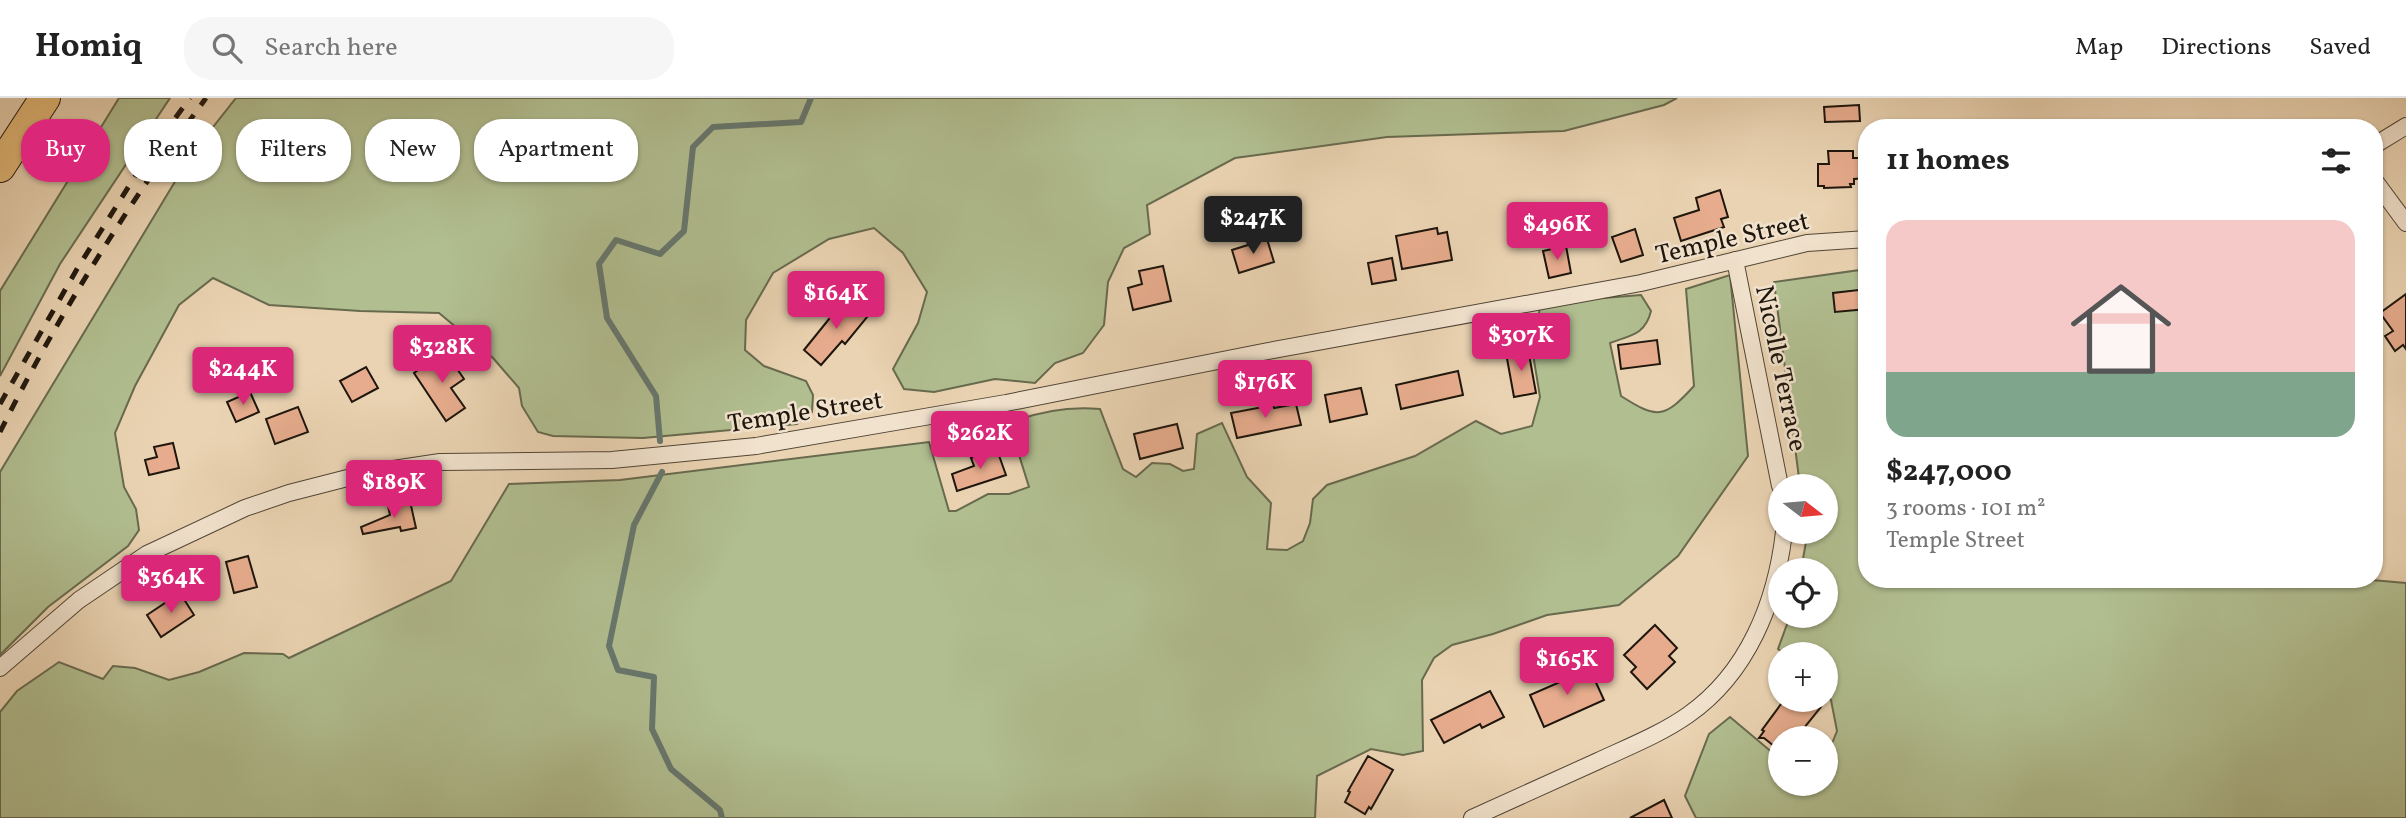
<!DOCTYPE html>
<html lang="en">
<head>
<meta charset="utf-8">
<style>
	:root { --surface:#fff; --page:#f6f6f6; --text:#222; --muted:#767676; --line:#e0e0e0; --accent:#db2777 }
	body { margin:0; font-family:Vollkorn,serif; background:var(--page); color:var(--text); height:100vh; display:flex; flex-direction:column; font-size:26px; white-space:nowrap }
	* { box-sizing:border-box; margin:0 }
	p { font-size:23px; color:var(--muted) }
	.icon { flex:none; width:38px; height:38px; fill:none; stroke:currentColor; stroke-width:2; stroke-linecap:round; stroke-linejoin:round }
	.map { position:relative; flex:1; overflow:hidden }
	.details { position:absolute; left:1858px; top:21px; width:525px; height:469px; display:flex; flex-direction:column; background:var(--surface); border-radius:28px; box-shadow:0 2px 5px #0004 }
	.details>* { flex:none }
	.guide { position:absolute; left:21px; top:21px; width:665px; height:63px; display:flex; gap:14px }
	.needle { width:46px; rotate:106deg }
	.buttons { position:absolute; left:1768px; top:376px; display:grid; gap:14px }
	.buttons a { display:grid; place-items:center; width:70px; height:70px; border-radius:50%; background:var(--surface); box-shadow:0 2px 5px #0004; font-size:35px }
	.price { position:absolute; translate:-50% -60px; padding:0 16px; border-radius:7px; background:var(--accent); color:#fff; font-size:23px; line-height:46px; filter:drop-shadow(0 2px 4px #0008) }
	.price::after { content:''; position:absolute; left:50%; top:42px; width:21px; height:16px; margin-left:-10px; background:inherit; clip-path:polygon(0 0,100% 0,50% 100%) }
	.price.selected { background:#222; color:#fff }
	ul { padding:0; list-style:none }
	li { display:grid; align-content:center; gap:14px; height:371px; padding:0 28px }
	li+li { border-top:2px solid var(--line) }
	li span { display:grid; place-items:center; height:217px; border-radius:21px; color:#555 }
	li>.icon { margin-inline-start:auto }
	span .icon { width:126px; height:126px; fill:#fffc; stroke-width:1 }
	li b { font-size:30px }
	h2 { display:flex; justify-content:space-between; align-items:center; height:84px; padding:0 28px; font-size:30px }
	.chip { padding:0 24px; border-radius:28px; background:var(--surface); box-shadow:0 2px 5px #0004; font-size:24px; line-height:63px }
	.chip.selected { background:var(--accent); color:#fff }
	header { display:flex; align-items:center; gap:42px; box-sizing:border-box; height:98px; padding:0 35px; background:var(--surface); border-bottom:2px solid var(--line) }
	header strong { font-size:33px }
	nav { display:flex; gap:38px; margin-inline-start:auto; font-size:24px }
	.search { width:490px; height:63px; background:var(--page); display:flex; align-items:center; gap:18px; box-sizing:border-box; padding:0 24px; border-radius:28px; color:var(--muted); font-size:26px }
	.map>svg:first-child { display:block }
</style>
</head>
<body>
<header>
<strong>Homiq</strong>
<div class="search"><svg class="icon" aria-label="search" viewBox="0 0 24 24"><circle cx="10" cy="10" r="6"/><path d="M15 15l6 6"/></svg>Search here</div>
<nav><a>Map</a><a>Directions</a><a>Saved</a></nav>
</header>
<div class="map">
<svg width="2406" height="720" viewBox="0 0 2406 720">
	<rect width="100%" height="100%" fill="#ead3b2"/>
	<filter id="stains"><feTurbulence type="fractalNoise" baseFrequency=".00286" numOctaves="4"/><feColorMatrix values="0 0 0 0 .2 0 0 0 0 .09 0 0 0 0 .02 0 0 0 .5 -.17"/></filter>
	<radialGradient id="worn" r=".72"><stop offset=".6" stop-color="#630" stop-opacity="0"/><stop offset="1" stop-color="#630" stop-opacity=".3"/></radialGradient>
	<!-- green -->
	<g fill="#b1be90" stroke="#686a4e" stroke-width="2">
		<path d="M 119,0 L 170,0 L 60,166 L 0,278 L 0,193 Z"/>
		<path d="M 236,0 L 1677,0 L 1664,7 L 1564,33 L 1387,39 L 1235,60 L 1147,107 L 1150,136 L 1124,150 L 1108,184 L 1104,227 L 1083,255 L 1055,265 L 1035,285 L 995,281 L 934,294 L 904,291 L 893,271 L 918,225 L 927,194 L 903,155 L 874,130 L 829,141 L 773,175 L 746,222 L 745,252 L 764,268 L 806,283 L 813,297 L 812,314 L 797,326 L 643,340 L 553,338 L 538,334 L 522,308 L 519,290 L 493,260 L 439,215 L 360,213 L 269,207 L 213,180 L 179,207 L 135,288 L 115,335 L 124,389 L 136,411 L 139,432 L 128,448 L 48,509 L 0,557 L 0,374 L 191,57 Z"/>
		<path d="M 1867,171 L 1867,481 L 2360,481 L 2406,485 L 2406,720 L 1696,720 L 1685,698 L 1709,636 L 1730,619 L 1780,661 L 1780,686 L 1825,686 L 1825,663 L 1837,633 L 1831,602 L 1825,596 L 1825,556 L 1784,556 L 1778,551 L 1790,518 L 1825,518 L 1825,472 L 1801,472 L 1806,444 L 1805,434 L 1825,434 L 1825,388 L 1800,388 L 1774,184 Z"/>
		<path d="M 1730,177 L 1748,358 L 1678,458 L 1619,507 L 1547,517 L 1493,536 L 1452,547 L 1434,560 L 1422,582 L 1423,653 L 1403,657 L 1371,651 L 1317,678 L 1315,720 L 0,720 L 0,614 L 17,593 L 59,564 L 103,581 L 113,568 L 135,570 L 169,582 L 199,574 L 244,555 L 283,556 L 289,560 L 451,483 L 509,386 L 620,382 L 929,344 L 949,413 L 956,413 L 988,396 L 1009,396 L 1029,389 L 1009,325 C 1040,313 1068,308 1100,311 L 1123,371 L 1136,379 L 1152,365 L 1170,366 L 1183,373 L 1194,371 L 1197,336 L 1222,325 L 1247,379 L 1271,405 L 1267,451 L 1287,452 L 1303,443 L 1310,425 L 1313,401 L 1327,387 L 1415,358 L 1476,323 L 1501,336 L 1532,328 L 1540,299 L 1532,250 L 1541,205 L 1641,197 L 1651,213 C 1645,237 1631,237 1610,245 L 1621,298 C 1657,321 1664,321 1694,288 L 1686,191 Z"/>
	</g>
	<g fill="none" stroke-linecap="round" stroke-linejoin="round">
		<!-- stream -->
		<g stroke="#67776e" stroke-width="6">
			<path d="M 660,343 L 656,298 L 607,220 L 599,166 L 616,142 L 660,156 L 684,133 L 693,49 L 713,29 L 801,24 L 811,0"/>
			<path d="M 662,374 L 634,427 L 609,548 L 618,572 L 654,579 L 652,631 L 671,671 L 720,712 L 722,720"/>
		</g>
	</g>
	<!-- building -->
	<g fill="#e6ac8d" stroke="#1e160d" stroke-width="2">
		<path d="M 1859,7 L 1860,23 L 1825,24 L 1824,9 Z"/>
		<path d="M 1828,53 L 1853,53 L 1853,60 L 1867,60 L 1867,80 L 1854,81 L 1854,86 L 1850,86 L 1851,89 L 1824,90 L 1824,88 L 1818,88 L 1818,66 L 1829,66 Z"/>
		<path d="M 1720,92 L 1728,119 L 1721,121 L 1724,129 L 1681,143 L 1674,120 L 1699,112 L 1696,100 Z"/>
		<path d="M 1437,130 L 1438,136 L 1447,134 L 1452,162 L 1402,171 L 1396,138 Z"/>
		<path d="M 1635,131 L 1643,157 L 1621,164 L 1612,139 Z"/>
		<path d="M 1267,141 L 1274,164 L 1239,175 L 1232,152 Z"/>
		<path d="M 1566,148 L 1571,175 L 1549,180 L 1543,153 Z"/>
		<path d="M 1392,160 L 1396,182 L 1372,186 L 1368,165 Z"/>
		<path d="M 1163,168 L 1171,203 L 1133,212 L 1128,190 L 1142,186 L 1139,173 Z"/>
		<path d="M 1867,191 L 1867,211 L 1835,214 L 1833,195 Z"/>
		<path d="M 2406,196 L 2406,251 L 2403,247 L 2395,253 L 2385,238 L 2393,233 L 2380,215 Z"/>
		<path d="M 846,200 L 868,218 L 845,246 L 842,243 L 821,267 L 804,252 Z"/>
		<path d="M 1657,242 L 1660,266 L 1621,271 L 1618,247 Z"/>
		<path d="M 1528,251 L 1536,295 L 1514,299 L 1506,255 Z"/>
		<path d="M 445,253 L 464,281 L 451,290 L 465,310 L 446,323 L 414,275 Z"/>
		<path d="M 366,269 L 378,290 L 352,304 L 340,283 Z"/>
		<path d="M 1458,273 L 1463,297 L 1401,311 L 1396,287 Z"/>
		<path d="M 1361,290 L 1367,316 L 1330,324 L 1325,297 Z"/>
		<path d="M 250,294 L 259,314 L 236,324 L 227,304 Z"/>
		<path d="M 1296,306 L 1301,327 L 1237,340 L 1231,315 L 1273,307 L 1274,310 Z"/>
		<path d="M 298,309 L 308,334 L 275,346 L 266,321 Z"/>
		<path d="M 1177,326 L 1183,350 L 1140,361 L 1134,336 Z"/>
		<path d="M 173,345 L 179,370 L 149,377 L 145,362 L 157,359 L 154,349 Z"/>
		<path d="M 997,352 L 1006,377 L 957,393 L 952,376 L 974,368 L 971,360 Z"/>
		<path d="M 410,403 L 416,430 L 401,433 L 400,429 L 363,436 L 361,429 L 390,417 L 388,408 Z"/>
		<path d="M 248,458 L 257,489 L 234,495 L 226,464 Z"/>
		<path d="M 180,495 L 194,517 L 161,539 L 147,517 Z"/>
		<path d="M 1655,527 L 1677,550 L 1669,558 L 1675,564 L 1647,591 L 1631,574 L 1636,569 L 1624,557 Z"/>
		<path d="M 1588,567 L 1604,602 L 1544,629 L 1530,597 L 1567,581 L 1565,577 Z"/>
		<path d="M 1490,593 L 1504,619 L 1482,630 L 1480,626 L 1444,645 L 1431,622 Z"/>
		<path d="M 1784,602 L 1812,602 L 1821,609 L 1796,640 L 1780,640 L 1780,653 L 1764,640 L 1759,640 L 1764,633 L 1762,632 Z"/>
		<path d="M 1368,658 L 1393,672 L 1371,711 L 1369,709 L 1365,716 L 1345,704 L 1350,694 L 1348,693 Z"/>
		<path d="M 1664,702 L 1672,720 L 1630,720 Z"/>
	</g>
	<g fill="none" stroke-linecap="round" stroke-linejoin="round">
		<defs>
			<g id="street">
				<path d="M 2375,47 L 2406,28"/>
				<path d="M 2375,83 L 2406,125"/>
				<path d="M 1735,162 L 1780,388"/>
				<path d="M 0,570 L 79,502 L 147,456 L 245,410 L 289,395 L 367,375 L 440,364 L 612,362 L 756,348 L 1006,305 L 1263,254 L 1641,185 L 1807,145 L 1867,141"/>
				<path d="M 1472,720 C 1514,701 1556,682 1598,663 C 1628,649 1661,636 1688,617 C 1748,575 1776,504 1784,434"/>
			</g>
			<path id="highway" d="M 0,69 L 45,0"/>
		</defs>
		<!-- street casing -->
		<use href="#street" stroke="#514536" stroke-width="18"/>
		<!-- highway casing -->
		<use href="#highway" stroke="#1e160d" stroke-width="32"/>
		<!-- street -->
		<use href="#street" stroke="#f1e2cd" stroke-width="16"/>
		<!-- highway -->
		<use href="#highway" stroke="#e5ba79" stroke-width="30"/>
		<!-- rail -->
		<g stroke="#1e160d" stroke-width="5" stroke-dasharray="12 12" stroke-linecap="butt">
			<path d="M 0,306 L 77,171 L 149,56 L 190,0"/>
			<path d="M 0,334 C 58,217 129,105 206,0"/>
		</g>
	</g>
	<g text-anchor="middle" stroke-width="5" stroke-linejoin="round" paint-order="stroke">
		<!-- street labels -->
		<g font-size="26" fill="#1e160d" stroke="#f1e2cd">
			<text transform="translate(1732 139) rotate(-13)" y="9">Temple Street</text>
			<text transform="translate(1782 270) rotate(78)" y="9">Nicolle Terrace</text>
			<text transform="translate(805 313) rotate(-9)" y="9">Temple Street</text>
		</g>
	</g>
	<rect width="100%" height="100%" filter="url(#stains)"/>
	<rect width="100%" height="100%" fill="url(#worn)"/>
</svg>
<div class="buttons">
<a><svg class="needle" viewBox="-14 -14 28 28"><path d="M0-13l5 13h-10z" fill="#e53935"/><path d="M0 13l5-13h-10z" fill="#767676"/></svg></a>
<a><svg class="icon" aria-label="locate" viewBox="0 0 24 24"><circle cx="12" cy="12" r="6"/><path d="M12 2v4M12 18v4M2 12h4M18 12h4"/></svg></a>
<a>+</a>
<a>−</a>
</div>
<b class="price selected" style="left:1253px;top:158px">$247K</b>
<b class="price" style="left:1557px;top:164px">$496K</b>
<b class="price" style="left:836px;top:233px">$164K</b>
<b class="price" style="left:1521px;top:275px">$307K</b>
<b class="price" style="left:442px;top:287px">$328K</b>
<b class="price" style="left:243px;top:309px">$244K</b>
<b class="price" style="left:1265px;top:322px">$176K</b>
<b class="price" style="left:980px;top:373px">$262K</b>
<b class="price" style="left:394px;top:422px">$189K</b>
<b class="price" style="left:171px;top:517px">$364K</b>
<b class="price" style="left:1567px;top:599px">$165K</b>
<div class="guide">
<a class="chip selected">Buy</a>
<a class="chip">Rent</a>
<a class="chip">Filters</a>
<a class="chip">New</a>
<a class="chip">Apartment</a>
</div>
<section class="details">
<h2>11 homes<svg class="icon" aria-label="filters" viewBox="0 0 24 24"><path d="M4 7h16M4 17h16"/><circle cx="9" cy="7" r="2"/><circle cx="15" cy="17" r="2"/></svg></h2>
<ul>
<li><span style="background:linear-gradient(#f6c9c9 70%,#7fa58c 0)"><svg class="icon" aria-label="home" viewBox="0 0 24 24"><path d="M3 11l9-7 9 7M6 9v11h12V9"/></svg></span><div><b>$247,000</b><p>3 rooms · 101 m²</p><p>Temple Street</p></div></li>
</ul>
</section>
</div>
</body>
</html>
